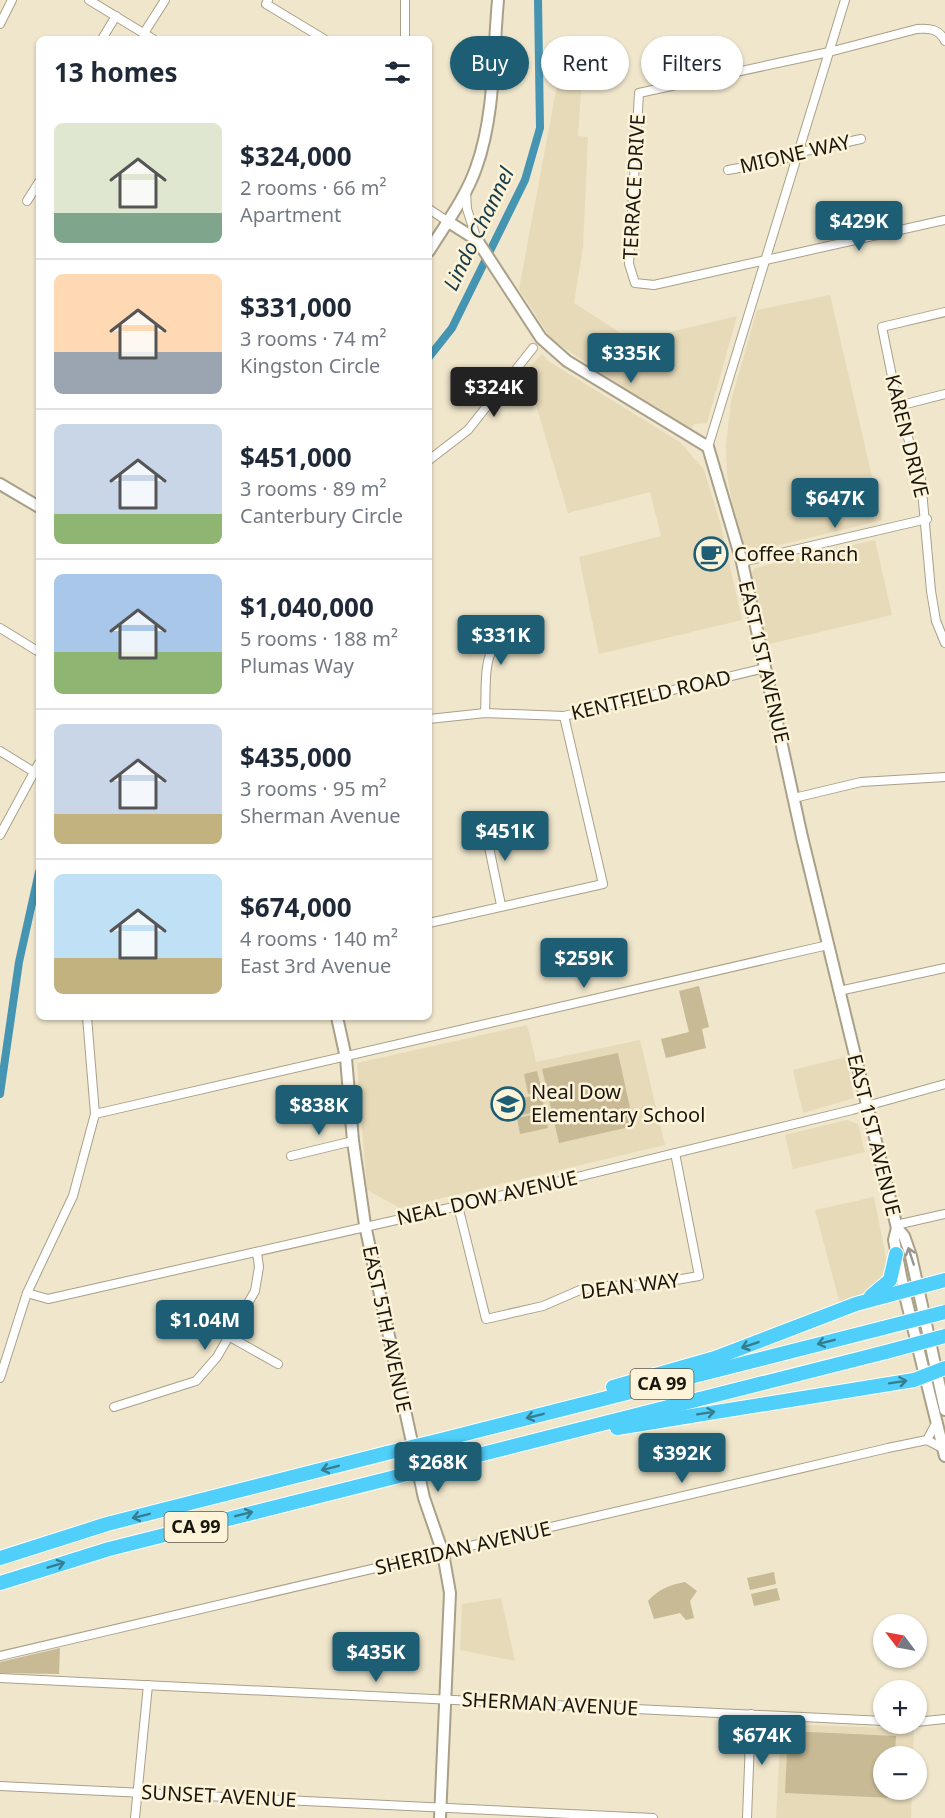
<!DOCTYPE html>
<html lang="en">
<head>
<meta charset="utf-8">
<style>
	:root { --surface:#fff; --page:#f2f2f3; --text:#1f2937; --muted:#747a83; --line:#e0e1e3; --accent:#1e5e74 }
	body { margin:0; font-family:"Noto Sans",sans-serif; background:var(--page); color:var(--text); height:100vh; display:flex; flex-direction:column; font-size:22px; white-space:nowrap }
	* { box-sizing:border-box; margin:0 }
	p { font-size:20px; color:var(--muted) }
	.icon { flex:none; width:33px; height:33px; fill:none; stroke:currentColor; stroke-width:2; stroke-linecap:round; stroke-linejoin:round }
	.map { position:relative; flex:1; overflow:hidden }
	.side { position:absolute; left:36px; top:36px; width:396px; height:984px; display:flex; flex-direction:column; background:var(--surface); border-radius:9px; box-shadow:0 2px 4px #0004 }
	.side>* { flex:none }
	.top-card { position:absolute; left:450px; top:36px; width:405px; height:54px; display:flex; gap:12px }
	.needle { width:39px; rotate:302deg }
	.fabs { position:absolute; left:873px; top:1614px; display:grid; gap:12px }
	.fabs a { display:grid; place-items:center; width:54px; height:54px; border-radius:50%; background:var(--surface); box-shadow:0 2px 4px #0004; font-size:30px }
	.price { position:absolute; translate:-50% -51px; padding:0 14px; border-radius:6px; background:var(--accent); color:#fff; font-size:20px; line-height:39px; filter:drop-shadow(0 2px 3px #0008) }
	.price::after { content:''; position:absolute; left:50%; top:36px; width:18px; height:14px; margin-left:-9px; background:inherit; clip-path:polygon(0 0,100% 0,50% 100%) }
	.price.active { background:#222; color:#fff }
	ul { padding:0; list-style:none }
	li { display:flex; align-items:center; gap:18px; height:150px; padding:0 18px }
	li+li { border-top:2px solid var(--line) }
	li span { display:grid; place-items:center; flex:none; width:168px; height:120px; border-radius:9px; color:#555 }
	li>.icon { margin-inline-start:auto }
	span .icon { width:72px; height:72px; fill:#fffc; stroke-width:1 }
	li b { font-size:26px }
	h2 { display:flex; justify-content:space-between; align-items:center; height:72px; padding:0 18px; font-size:26px }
	.tag { padding:0 21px; border-radius:27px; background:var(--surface); box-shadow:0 2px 4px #0004; font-size:21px; line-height:54px }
	.tag.active { background:var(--accent); color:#fff }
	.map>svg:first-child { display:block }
</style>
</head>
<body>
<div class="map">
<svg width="945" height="1818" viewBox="0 0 945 1818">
	<rect width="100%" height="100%" fill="#efe6cc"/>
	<!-- built -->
	<g fill="#e6dab9">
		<path d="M 583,60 L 578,136 L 588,137 L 583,247 L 574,303 L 633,341 L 737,316 L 707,423 L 694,424 L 690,432 L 551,339 L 519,289 L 561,64 Z"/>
		<path d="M 830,295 L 882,520 L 747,553 L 740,544 L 727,475 L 726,446 L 731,401 L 757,310 Z"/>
		<path d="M 542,354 L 548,361 L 680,442 L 704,470 L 720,522 L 742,620 L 599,654 L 579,557 L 661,536 L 650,492 L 568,513 L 526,371 Z"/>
		<path d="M 875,540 L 892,615 L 765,645 L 750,576 L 755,568 Z"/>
		<path d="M 527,1025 L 536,1062 L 640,1040 L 665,1145 L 400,1208 L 367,1190 L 357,1063 Z"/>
		<path d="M 846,1057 L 854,1098 L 803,1113 L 793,1070 Z"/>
		<path d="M 847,1120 L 858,1124 L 865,1152 L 793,1169 L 785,1135 Z"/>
		<path d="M 874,1197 L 887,1263 L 881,1278 L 865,1292 L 840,1304 L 815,1210 Z"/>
		<path d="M 501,1598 L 515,1661 L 460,1650 L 462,1604 Z"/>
		<path d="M 781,1724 L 914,1729 L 913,1756 L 884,1756 L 884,1790 L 912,1790 L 911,1818 L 776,1818 Z"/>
	</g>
	<!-- green -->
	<g fill="#c7ba94">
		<path d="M 699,986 L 709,1027 L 702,1029 L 706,1048 L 666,1058 L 661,1039 L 689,1032 L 679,991 Z"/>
		<path d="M 618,1053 L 634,1126 L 559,1143 L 542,1069 Z"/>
		<path d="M 537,1071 L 542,1091 L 528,1094 L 524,1074 Z"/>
		<path d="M 541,1094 L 545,1110 L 517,1116 L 513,1100 Z"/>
		<path d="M 545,1112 L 548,1128 L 520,1134 L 517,1118 Z"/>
		<path d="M 774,1572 L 776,1584 L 750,1590 L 747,1578 Z"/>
		<path d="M 685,1582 L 697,1591 L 690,1601 L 694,1618 L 686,1620 L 680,1613 L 654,1619 L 648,1601 C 659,1589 669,1585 685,1582 Z"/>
		<path d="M 777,1588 L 780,1600 L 754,1606 L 751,1594 Z"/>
		<path d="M 60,1648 L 59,1674 L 0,1673 L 0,1662 Z"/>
		<path d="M 788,1731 L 896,1736 L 895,1756 L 884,1756 L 884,1790 L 893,1790 L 893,1798 L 785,1793 Z"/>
	</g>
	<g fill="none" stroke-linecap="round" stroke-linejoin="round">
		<!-- canal -->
		<g stroke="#4594b1" stroke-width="8">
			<path d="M 429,357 L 452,328 L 525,180 L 540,128 L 538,0"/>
			<path d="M 0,1094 L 19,962 L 39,872"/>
		</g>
		<defs>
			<g id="street">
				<path d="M 89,0 L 153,39"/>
				<path d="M 268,0 L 266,4 L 324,39"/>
				<path d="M 0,24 L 12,0"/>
				<path d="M 144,33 L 165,0"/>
				<path d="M 102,39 L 116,16"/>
				<path d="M 405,39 L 405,0"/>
				<path d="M 945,41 C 939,29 930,28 917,29 L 829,52 L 639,93 L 629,264 L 635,283 L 654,285 L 945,220"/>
				<path d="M 728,170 L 778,161 L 801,152 L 861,139"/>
				<path d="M 466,192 L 467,209 L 477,240"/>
				<path d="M 27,201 L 39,182"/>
				<path d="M 429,209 L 447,221"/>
				<path d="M 945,312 L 882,327 L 898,406 L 921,479 L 931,591 L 936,621 L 945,643"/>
				<path d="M 898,406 L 945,394"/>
				<path d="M 708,447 L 845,0"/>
				<path d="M 429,460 L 468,430 L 533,348"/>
				<path d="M 742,562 L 927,519"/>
				<path d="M 0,628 L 39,652"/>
				<path d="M 485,713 C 487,671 479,633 532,627"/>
				<path d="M 429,719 L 485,713 L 564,716 L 765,668"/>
				<path d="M 0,751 L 34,772"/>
				<path d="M 794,798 L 861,782 L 945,777"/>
				<path d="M 484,823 L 501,905"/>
				<path d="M 0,835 L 39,763"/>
				<path d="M 429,923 L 603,884 L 564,716"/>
				<path d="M 839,991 L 945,968"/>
				<path d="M 95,1114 L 828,945"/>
				<path d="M 291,1156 L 353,1141"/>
				<path d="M 458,1206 L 486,1319 L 543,1306 L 580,1290 L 605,1286 L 647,1285 L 699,1276 L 675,1153"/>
				<path d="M 896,1225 L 945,1214"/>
				<path d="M 27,1293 L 48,1299 L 458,1206 L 852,1110 L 945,1084"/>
				<path d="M 230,1337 L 278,1364"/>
				<path d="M 0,1378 L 27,1293 L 73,1196 L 95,1114 L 87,1017"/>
				<path d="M 114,1407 L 196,1381 L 217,1357 L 255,1291 L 259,1267 L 257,1253"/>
				<path d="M 927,1440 L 936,1423"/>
				<path d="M 0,1656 L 888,1448 L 927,1440 L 942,1448"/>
				<path d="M 0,1678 L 884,1721"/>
				<path d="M 916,1722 L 945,1719"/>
				<path d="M 0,1786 L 653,1818"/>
				<path d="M 135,1818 L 148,1685"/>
				<path d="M 747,1818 L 751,1714"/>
			</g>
			<g id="secondary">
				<path d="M 447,221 L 477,240 L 541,338 L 567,361 L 708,447 L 742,562 L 802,837 L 897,1228 L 894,1240 L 904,1291 L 945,1456"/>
				<path d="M 429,251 C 445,225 466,197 476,168 C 495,116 493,54 498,0"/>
				<path d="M 0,484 L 39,507"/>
				<path d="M 337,1017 L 346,1058 L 353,1141 L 365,1225 L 424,1498 L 443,1553 L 450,1593 L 440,1818"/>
				<path d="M 897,1228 L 904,1236 L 911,1256 L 945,1410"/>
			</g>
			<g id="highway">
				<path d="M 871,1296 L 890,1280 L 896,1254"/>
				<path d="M 613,1387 L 715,1358 L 856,1304 L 945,1280"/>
				<path d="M 617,1428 L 914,1380 L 945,1368"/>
				<path d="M 441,1440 L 883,1328"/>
				<path d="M 443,1464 L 886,1352"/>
				<path d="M 0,1558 L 107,1524 L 387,1453"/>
				<path d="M 0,1583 L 109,1549 L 395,1477"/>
			</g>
		</defs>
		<!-- street casing -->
		<use href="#street" stroke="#a9a088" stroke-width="10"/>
		<!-- secondary casing -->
		<use href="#secondary" stroke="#a9a088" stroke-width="14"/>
		<!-- highway casing -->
		<use href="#highway" stroke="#fff" stroke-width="16"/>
		<!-- street -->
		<use href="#street" stroke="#fff" stroke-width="8"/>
		<!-- secondary -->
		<use href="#secondary" stroke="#fff" stroke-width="10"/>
		<!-- highway -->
		<use href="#highway" stroke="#4fcffa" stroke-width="14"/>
		<defs>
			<g id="highway-bridge">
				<path d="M 883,1328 L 945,1312"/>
				<path d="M 886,1352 L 945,1336"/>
				<path d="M 387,1453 L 441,1440"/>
				<path d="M 395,1477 L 443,1464"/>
			</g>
		</defs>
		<!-- highway-bridge casing -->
		<use href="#highway-bridge" stroke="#fff" stroke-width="16" stroke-linecap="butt"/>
		<!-- highway-bridge -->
		<use href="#highway-bridge" stroke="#4fcffa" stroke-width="14"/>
	</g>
	<!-- one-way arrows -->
	<defs><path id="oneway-shaft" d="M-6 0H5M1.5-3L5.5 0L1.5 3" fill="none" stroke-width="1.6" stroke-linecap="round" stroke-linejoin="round" transform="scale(1.5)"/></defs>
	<use stroke="#989692" href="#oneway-shaft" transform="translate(911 1256) rotate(-108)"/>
	<g stroke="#377c8f">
		<use href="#oneway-shaft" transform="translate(826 1342) rotate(166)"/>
		<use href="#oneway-shaft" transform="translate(750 1345) rotate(161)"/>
		<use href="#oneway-shaft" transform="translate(898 1382) rotate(-9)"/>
		<use href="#oneway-shaft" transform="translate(706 1413) rotate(-9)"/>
		<use href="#oneway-shaft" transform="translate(535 1416) rotate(166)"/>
		<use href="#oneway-shaft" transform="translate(330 1468) rotate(166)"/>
		<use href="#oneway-shaft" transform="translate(244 1514) rotate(-14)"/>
		<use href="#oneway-shaft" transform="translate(141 1516) rotate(166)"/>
		<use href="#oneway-shaft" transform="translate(56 1565) rotate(-17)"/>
	</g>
	<!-- icons -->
	<defs>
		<symbol id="cafe-ring" viewBox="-11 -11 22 22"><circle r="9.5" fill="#fdf3d9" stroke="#1e5e74" stroke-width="1.5"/><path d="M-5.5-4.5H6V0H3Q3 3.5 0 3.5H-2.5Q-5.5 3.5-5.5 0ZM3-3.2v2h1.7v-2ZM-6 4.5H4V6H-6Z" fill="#1e5e74"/></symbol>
		<symbol id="school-ring" viewBox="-11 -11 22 22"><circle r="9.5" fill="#fdf3d9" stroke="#1e5e74" stroke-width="1.5"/><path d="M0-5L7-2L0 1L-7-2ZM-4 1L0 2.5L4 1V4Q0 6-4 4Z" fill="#1e5e74"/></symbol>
	</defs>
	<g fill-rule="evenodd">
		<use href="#cafe-ring" x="692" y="535" width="38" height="38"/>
		<use href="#school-ring" x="489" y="1085" width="38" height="38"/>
	</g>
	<g text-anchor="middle" stroke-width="5" stroke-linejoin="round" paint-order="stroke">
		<!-- shield labels -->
		<g fill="#fdf3d9" stroke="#5d584a" stroke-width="1.5">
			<rect x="630.5" y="1369" width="63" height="30" rx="4.5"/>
			<rect x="164.5" y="1512" width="63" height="30" rx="4.5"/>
		</g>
		<g font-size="18" font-weight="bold" fill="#19160d">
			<text x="662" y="1390">CA 99</text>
			<text x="196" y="1533">CA 99</text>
		</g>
		<!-- street labels -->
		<g font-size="20" fill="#19160d" stroke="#fdf3d9">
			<text transform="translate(795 154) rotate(-13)" y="7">MIONE WAY</text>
			<text transform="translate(634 187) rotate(-87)" y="7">TERRACE DRIVE</text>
			<text transform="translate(907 436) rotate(76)" y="7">KAREN DRIVE</text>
			<text transform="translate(764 662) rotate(77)" y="7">EAST 1ST AVENUE</text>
			<text transform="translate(651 695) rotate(-13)" y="7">KENTFIELD ROAD</text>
			<text transform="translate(874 1135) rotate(76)" y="7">EAST 1ST AVENUE</text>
			<text transform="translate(487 1198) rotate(-13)" y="7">NEAL DOW AVENUE</text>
			<text transform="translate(630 1286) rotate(-7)" y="7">DEAN WAY</text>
			<text transform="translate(387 1329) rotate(78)" y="7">EAST 5TH AVENUE</text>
			<text transform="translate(463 1548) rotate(-13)" y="7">SHERIDAN AVENUE</text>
			<text transform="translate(550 1704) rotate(3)" y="7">SHERMAN AVENUE</text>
			<text transform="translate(219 1796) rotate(3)" y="7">SUNSET AVENUE</text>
		</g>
		<!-- poi labels -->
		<g font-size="20" fill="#19160d" stroke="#fdf3d9" text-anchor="start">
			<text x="734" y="561">Coffee Ranch</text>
			<text x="531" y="1099">Neal Dow<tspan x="531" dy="23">Elementary School</tspan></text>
		</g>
		<!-- water labels -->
		<g font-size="21" font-style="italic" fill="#163a47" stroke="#fdf3d9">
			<text transform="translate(479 229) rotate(-64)" y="7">Lindo Channel</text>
		</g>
	</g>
</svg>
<div class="fabs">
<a><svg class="needle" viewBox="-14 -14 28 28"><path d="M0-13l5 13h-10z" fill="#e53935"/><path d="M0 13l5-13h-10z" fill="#747a83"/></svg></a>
<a>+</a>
<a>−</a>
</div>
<b class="price" style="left:859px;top:252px">$429K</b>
<b class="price" style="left:631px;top:384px">$335K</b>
<b class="price active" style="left:494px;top:418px">$324K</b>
<b class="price" style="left:835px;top:529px">$647K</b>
<b class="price" style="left:501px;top:666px">$331K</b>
<b class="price" style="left:505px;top:862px">$451K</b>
<b class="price" style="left:584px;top:989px">$259K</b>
<b class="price" style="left:319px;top:1136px">$838K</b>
<b class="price" style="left:205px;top:1351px">$1.04M</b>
<b class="price" style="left:682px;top:1484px">$392K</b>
<b class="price" style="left:438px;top:1493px">$268K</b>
<b class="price" style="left:376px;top:1683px">$435K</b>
<b class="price" style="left:762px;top:1766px">$674K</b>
<div class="top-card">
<a class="tag active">Buy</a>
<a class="tag">Rent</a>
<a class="tag">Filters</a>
</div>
<section class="side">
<h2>13 homes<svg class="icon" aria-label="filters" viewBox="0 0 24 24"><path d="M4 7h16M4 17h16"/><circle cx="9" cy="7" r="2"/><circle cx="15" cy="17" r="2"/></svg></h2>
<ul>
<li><span style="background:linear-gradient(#dfe7d0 75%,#7fa58c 0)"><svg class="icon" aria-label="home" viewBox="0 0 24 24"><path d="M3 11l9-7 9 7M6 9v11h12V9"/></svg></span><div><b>$324,000</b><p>2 rooms · 66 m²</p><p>Apartment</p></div></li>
<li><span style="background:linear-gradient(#ffd9b3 65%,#9aa5b1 0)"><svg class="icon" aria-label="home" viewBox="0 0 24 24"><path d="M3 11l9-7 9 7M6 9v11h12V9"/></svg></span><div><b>$331,000</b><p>3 rooms · 74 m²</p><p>Kingston Circle</p></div></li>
<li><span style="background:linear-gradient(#c9d6e8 75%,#8fb573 0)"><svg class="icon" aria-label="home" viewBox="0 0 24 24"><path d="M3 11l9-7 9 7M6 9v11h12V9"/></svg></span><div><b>$451,000</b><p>3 rooms · 89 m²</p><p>Canterbury Circle</p></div></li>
<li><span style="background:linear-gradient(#a9c7e8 65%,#8fb573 0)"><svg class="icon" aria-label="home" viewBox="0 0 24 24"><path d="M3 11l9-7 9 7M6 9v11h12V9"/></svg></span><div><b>$1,040,000</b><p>5 rooms · 188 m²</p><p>Plumas Way</p></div></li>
<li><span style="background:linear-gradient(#c9d6e8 75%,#c2b280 0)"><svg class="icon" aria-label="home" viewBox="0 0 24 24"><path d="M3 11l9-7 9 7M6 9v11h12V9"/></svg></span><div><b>$435,000</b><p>3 rooms · 95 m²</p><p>Sherman Avenue</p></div></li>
<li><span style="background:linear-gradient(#bfe0f5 70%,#c2b280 0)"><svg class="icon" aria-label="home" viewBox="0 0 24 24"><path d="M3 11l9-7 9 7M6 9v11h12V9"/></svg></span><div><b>$674,000</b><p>4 rooms · 140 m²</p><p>East 3rd Avenue</p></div></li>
</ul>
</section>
</div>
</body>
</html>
